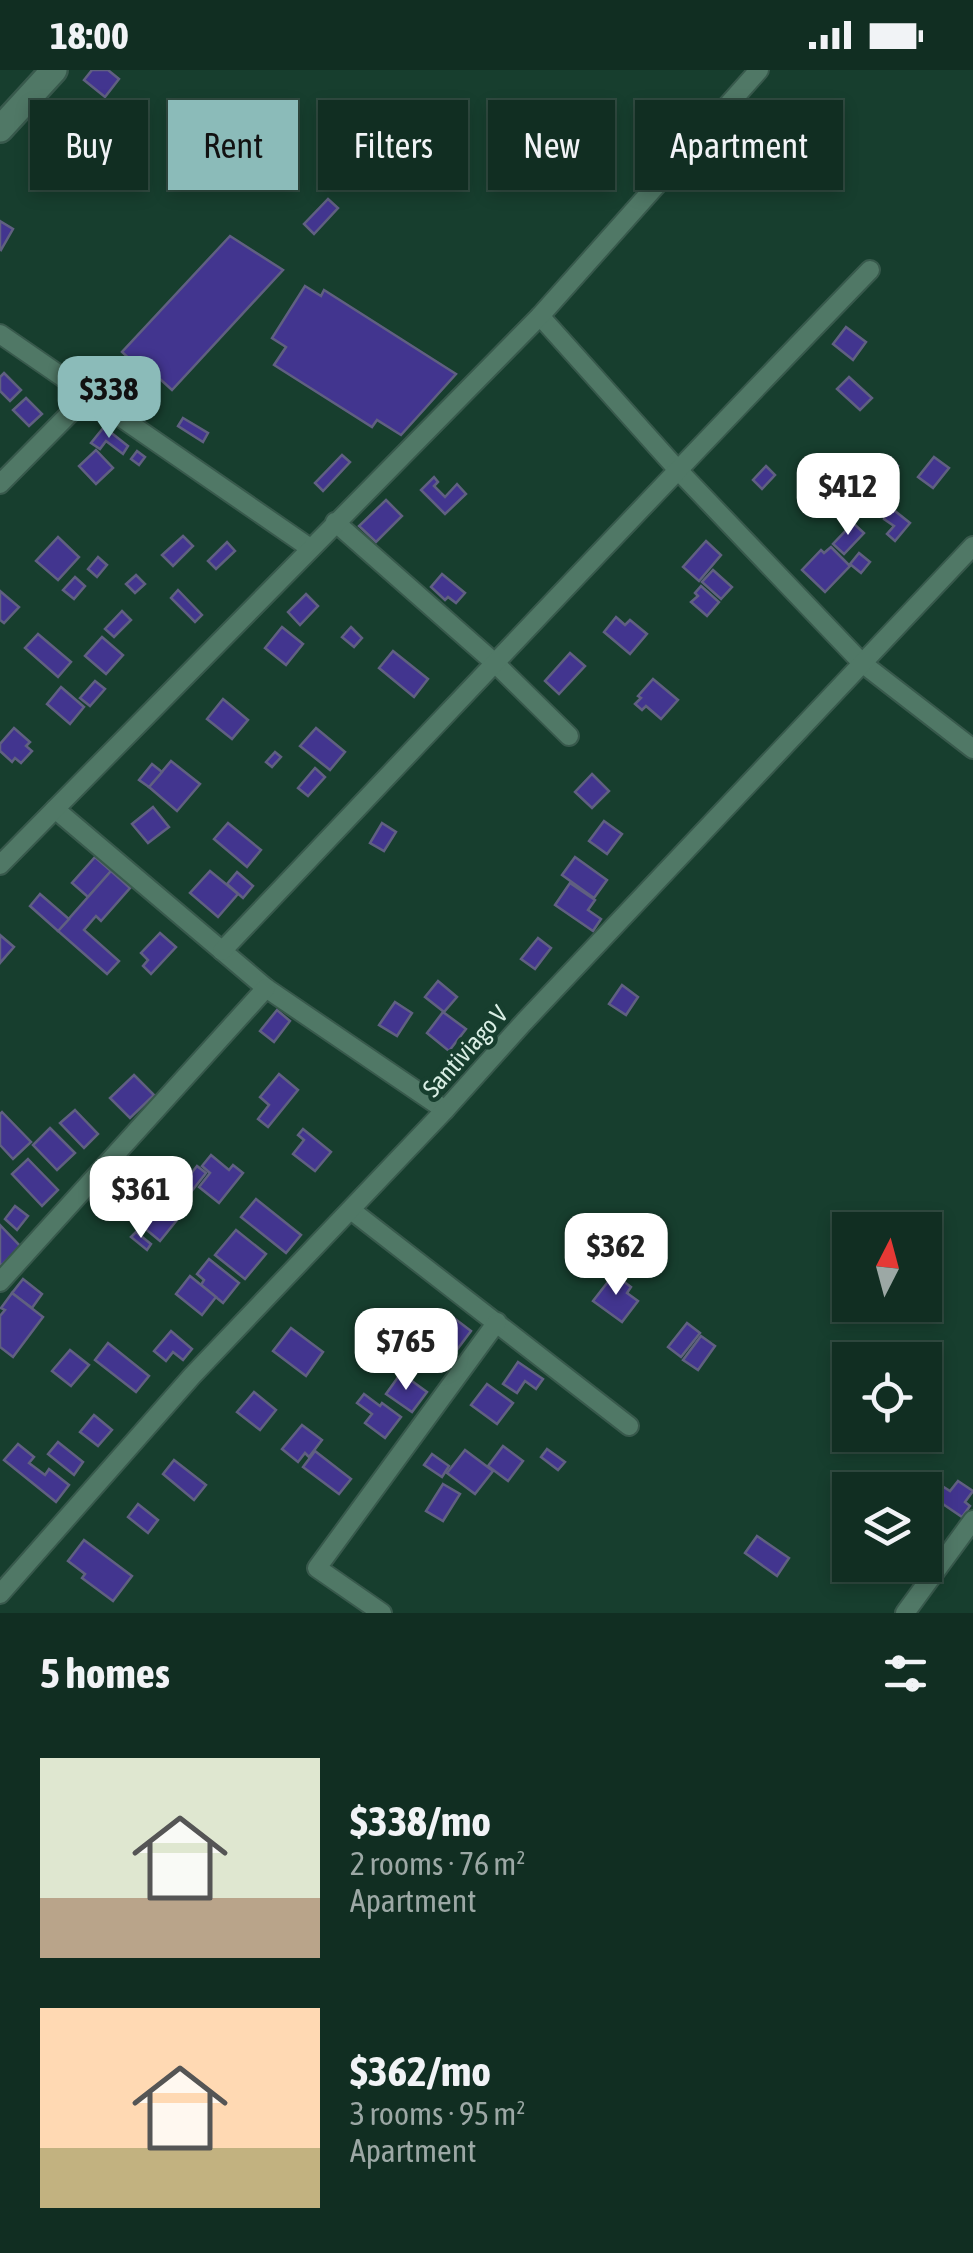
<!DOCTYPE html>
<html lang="en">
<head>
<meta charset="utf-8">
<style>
	:root { --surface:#112e22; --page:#1a362a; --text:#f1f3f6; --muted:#9ca8a5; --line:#304a40; --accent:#8bbbb9 }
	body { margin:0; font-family:"Asap Condensed",sans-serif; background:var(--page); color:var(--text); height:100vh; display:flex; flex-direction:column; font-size:38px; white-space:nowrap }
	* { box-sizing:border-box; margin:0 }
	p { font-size:32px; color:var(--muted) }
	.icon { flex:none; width:55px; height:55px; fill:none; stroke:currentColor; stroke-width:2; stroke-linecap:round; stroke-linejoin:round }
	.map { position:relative; height:1543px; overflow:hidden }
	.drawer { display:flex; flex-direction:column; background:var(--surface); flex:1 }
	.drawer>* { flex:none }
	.banner { position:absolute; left:30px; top:30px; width:915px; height:90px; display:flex; gap:20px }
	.needle { width:65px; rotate:6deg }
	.tools { position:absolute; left:832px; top:1142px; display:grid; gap:20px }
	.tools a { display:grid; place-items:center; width:110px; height:110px; border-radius:0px; background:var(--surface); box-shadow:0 5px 15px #0003,0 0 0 2px var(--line); font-size:50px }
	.price { position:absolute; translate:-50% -85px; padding:0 22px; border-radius:20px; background:#fff; color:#222; font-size:32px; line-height:65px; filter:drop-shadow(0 2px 5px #0008) }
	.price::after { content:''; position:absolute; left:50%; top:60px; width:30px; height:22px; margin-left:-15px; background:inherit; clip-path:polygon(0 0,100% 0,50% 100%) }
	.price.selected { background:var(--accent); color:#111 }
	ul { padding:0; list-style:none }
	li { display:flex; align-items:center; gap:30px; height:250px; padding:0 40px }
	li span { display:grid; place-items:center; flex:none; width:280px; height:200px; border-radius:0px; color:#555 }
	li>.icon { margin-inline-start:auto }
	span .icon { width:120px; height:120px; fill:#fffc; stroke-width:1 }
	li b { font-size:42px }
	h2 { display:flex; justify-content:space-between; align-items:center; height:120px; padding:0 40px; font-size:42px }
	.tag { padding:0 35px; border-radius:0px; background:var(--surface); box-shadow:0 5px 15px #0003,0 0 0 2px var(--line); font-size:35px; line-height:90px }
	.tag.selected { background:var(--accent); color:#111 }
	.status { display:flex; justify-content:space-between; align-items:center; height:70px; padding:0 50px; background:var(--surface); direction:ltr }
	.status svg { height:28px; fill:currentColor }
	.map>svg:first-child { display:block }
</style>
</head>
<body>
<div class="status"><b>18:00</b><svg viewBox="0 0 49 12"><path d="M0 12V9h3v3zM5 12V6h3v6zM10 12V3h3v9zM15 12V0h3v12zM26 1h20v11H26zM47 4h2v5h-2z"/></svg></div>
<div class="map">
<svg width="973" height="1543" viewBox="0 0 973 1543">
	<rect width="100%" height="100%" fill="#173e2e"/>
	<!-- building -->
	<g fill="#42358f" stroke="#606081" stroke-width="2.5">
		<path d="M 92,0 L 108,0 L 119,9 L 105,27 L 84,10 Z"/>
		<path d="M 328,129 L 338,138 L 314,164 L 304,154 Z"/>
		<path d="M 0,151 L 13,159 L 1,180 L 0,179 Z"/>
		<path d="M 230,166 L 283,200 L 172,320 L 138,289 L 134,293 L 122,282 Z"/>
		<path d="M 305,216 L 321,226 L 324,220 L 456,304 L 401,365 L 377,350 L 372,357 L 274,295 L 286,277 L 272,268 Z"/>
		<path d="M 846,257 L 866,272 L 853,290 L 833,274 Z"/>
		<path d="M 4,303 L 21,320 L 10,331 L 0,321 L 0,307 Z"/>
		<path d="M 849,307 L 872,328 L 860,340 L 837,319 Z"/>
		<path d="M 26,328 L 42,344 L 29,356 L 13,340 Z"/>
		<path d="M 183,348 L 208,363 L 203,372 L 178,356 Z"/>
		<path d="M 104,357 L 128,376 L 123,384 L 106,371 L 100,379 L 91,373 Z"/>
		<path d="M 96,380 L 113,398 L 96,414 L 79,396 Z"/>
		<path d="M 137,381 L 145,387 L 139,395 L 131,389 Z"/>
		<path d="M 342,385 L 350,392 L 323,421 L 315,413 Z"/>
		<path d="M 887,387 L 898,396 L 886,410 L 875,401 Z"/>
		<path d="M 934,387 L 949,398 L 933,418 L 918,407 Z"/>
		<path d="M 766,396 L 775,405 L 762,419 L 753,410 Z"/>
		<path d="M 854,400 L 867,410 L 844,438 L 832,428 Z"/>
		<path d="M 434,407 L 438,412 L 434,416 L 445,427 L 457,414 L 466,424 L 445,444 L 421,420 Z"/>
		<path d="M 386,430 L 402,446 L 376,472 L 359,456 Z"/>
		<path d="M 890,437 L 910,453 L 895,471 L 887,464 L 894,456 L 884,449 Z"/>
		<path d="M 853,453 L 864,463 L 844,484 L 833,474 Z"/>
		<path d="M 183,466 L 193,476 L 173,496 L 162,485 Z"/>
		<path d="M 58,467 L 79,487 L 58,510 L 36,491 Z"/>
		<path d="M 706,471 L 721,485 L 699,511 L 683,497 Z"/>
		<path d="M 227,472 L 235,481 L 216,499 L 208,491 Z"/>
		<path d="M 831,477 L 850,496 L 825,522 L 802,500 L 821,480 L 824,483 Z"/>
		<path d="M 859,483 L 870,492 L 861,503 L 850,494 Z"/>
		<path d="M 98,487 L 107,495 L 97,507 L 88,499 Z"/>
		<path d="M 713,500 L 732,517 L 721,529 L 702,512 Z"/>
		<path d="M 442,504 L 465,523 L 456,533 L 448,527 L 445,530 L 431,517 Z"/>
		<path d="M 136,505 L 145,514 L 135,523 L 126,514 Z"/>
		<path d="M 75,507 L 85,516 L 74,529 L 63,520 Z"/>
		<path d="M 701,516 L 719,532 L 707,546 L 691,532 L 698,526 L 695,523 Z"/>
		<path d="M 178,520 L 202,545 L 195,552 L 171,528 Z"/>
		<path d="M 0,521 L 19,537 L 4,553 L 0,550 Z"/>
		<path d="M 306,524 L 318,536 L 300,555 L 288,542 Z"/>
		<path d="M 122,541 L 131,550 L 114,567 L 105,559 Z"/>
		<path d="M 616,547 L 625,555 L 630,550 L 647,564 L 630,584 L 604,562 Z"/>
		<path d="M 282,557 L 303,574 L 286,595 L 265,578 Z"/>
		<path d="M 351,557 L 362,568 L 354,577 L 342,567 Z"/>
		<path d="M 38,564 L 71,592 L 58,607 L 25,578 Z"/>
		<path d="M 102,567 L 123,585 L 106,604 L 85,586 Z"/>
		<path d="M 393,581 L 428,609 L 414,627 L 379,598 Z"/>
		<path d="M 570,583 L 585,596 L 559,624 L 545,611 Z"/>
		<path d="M 653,609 L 678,630 L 661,649 L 646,636 L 642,640 L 635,634 L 641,628 L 638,626 Z"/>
		<path d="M 95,611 L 105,619 L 90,636 L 80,628 Z"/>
		<path d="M 61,617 L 84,637 L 70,654 L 47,634 Z"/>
		<path d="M 223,629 L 248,650 L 232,669 L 207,649 Z"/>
		<path d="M 14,658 L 30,672 L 26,676 L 32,681 L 21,693 L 15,688 L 12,692 L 0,681 L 0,674 Z"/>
		<path d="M 316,658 L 345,682 L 330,700 L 300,676 Z"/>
		<path d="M 275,682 L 281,687 L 272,697 L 266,692 Z"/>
		<path d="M 171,691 L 200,714 L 177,741 L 149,717 Z"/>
		<path d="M 152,694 L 162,702 L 149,717 L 139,710 Z"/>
		<path d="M 315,698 L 325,707 L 308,726 L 298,718 Z"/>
		<path d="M 592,704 L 609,721 L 592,738 L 575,722 Z"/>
		<path d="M 153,737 L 169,757 L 148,773 L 132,754 Z"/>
		<path d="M 604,751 L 622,764 L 607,784 L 589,771 Z"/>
		<path d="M 228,753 L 261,780 L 247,797 L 214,769 Z"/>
		<path d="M 382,753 L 396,762 L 384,781 L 370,773 Z"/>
		<path d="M 95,787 L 111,801 L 88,827 L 72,813 Z"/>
		<path d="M 575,787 L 607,810 L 594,828 L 562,805 Z"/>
		<path d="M 111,801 L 130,818 L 101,851 L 96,846 L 84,860 L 119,891 L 107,904 L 58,861 Z"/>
		<path d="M 210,801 L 238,824 L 218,847 L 190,823 Z"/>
		<path d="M 237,802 L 253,816 L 243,828 L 227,814 Z"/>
		<path d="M 570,813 L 595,830 L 588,840 L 601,849 L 593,861 L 555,835 Z"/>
		<path d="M 40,824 L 69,849 L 58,861 L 30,836 Z"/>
		<path d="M 160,863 L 176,877 L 151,904 L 143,896 L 148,890 L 141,883 Z"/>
		<path d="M 0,865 L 14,877 L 0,893 Z"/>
		<path d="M 538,868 L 551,878 L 535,899 L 521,889 Z"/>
		<path d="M 438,911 L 457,927 L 444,942 L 425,927 Z"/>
		<path d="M 622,915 L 638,927 L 626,945 L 609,934 Z"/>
		<path d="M 395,932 L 412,943 L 397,966 L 379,955 Z"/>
		<path d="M 277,940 L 290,951 L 274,972 L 260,961 Z"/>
		<path d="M 443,942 L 466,959 L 449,981 L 427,963 Z"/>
		<path d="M 279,1004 L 298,1020 L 268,1057 L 258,1049 L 269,1035 L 260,1027 Z"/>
		<path d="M 134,1005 L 154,1025 L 130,1048 L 110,1028 Z"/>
		<path d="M 75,1040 L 98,1064 L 84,1078 L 60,1053 Z"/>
		<path d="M 2,1042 L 31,1072 L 13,1089 L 0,1075 L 0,1044 Z"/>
		<path d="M 50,1058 L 75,1083 L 57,1100 L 33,1075 Z"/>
		<path d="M 303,1059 L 331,1082 L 315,1101 L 293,1084 L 304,1070 L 298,1065 Z"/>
		<path d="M 211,1085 L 229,1100 L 233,1095 L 243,1103 L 219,1133 L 199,1117 L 210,1103 L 202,1096 Z"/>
		<path d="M 28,1089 L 58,1120 L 42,1136 L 12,1104 Z"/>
		<path d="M 197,1096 L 206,1103 L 191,1122 L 182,1115 Z"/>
		<path d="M 159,1128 L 181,1145 L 160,1171 L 142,1156 L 156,1139 L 153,1136 Z"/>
		<path d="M 256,1129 L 301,1165 L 286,1183 L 241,1147 Z"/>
		<path d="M 15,1136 L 28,1146 L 17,1160 L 5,1149 Z"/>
		<path d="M 0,1155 L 21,1177 L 2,1195 L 0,1194 Z"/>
		<path d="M 236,1160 L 266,1184 L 245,1209 L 215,1185 Z"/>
		<path d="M 136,1162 L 151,1174 L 147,1180 L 131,1167 Z"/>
		<path d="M 209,1189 L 239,1213 L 223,1233 L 201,1215 L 204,1210 L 197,1204 Z"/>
		<path d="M 614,1204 L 631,1217 L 627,1223 L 638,1231 L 622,1252 L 593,1231 Z"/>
		<path d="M 190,1206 L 216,1227 L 202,1245 L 176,1224 Z"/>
		<path d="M 23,1209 L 42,1224 L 32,1238 L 12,1223 Z"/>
		<path d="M 12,1223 L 43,1247 L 13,1287 L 0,1277 L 0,1246 L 5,1240 L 1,1238 Z"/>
		<path d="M 446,1242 L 471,1261 L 447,1293 L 421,1274 Z"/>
		<path d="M 687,1253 L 700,1263 L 681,1287 L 668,1277 Z"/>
		<path d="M 291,1258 L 323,1282 L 306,1306 L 273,1281 Z"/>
		<path d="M 171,1261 L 192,1279 L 183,1290 L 173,1282 L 166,1291 L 154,1281 Z"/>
		<path d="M 701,1266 L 715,1276 L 698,1300 L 683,1290 Z"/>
		<path d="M 108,1273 L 149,1306 L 136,1322 L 95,1290 Z"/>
		<path d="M 70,1280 L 89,1295 L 71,1316 L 52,1301 Z"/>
		<path d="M 518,1292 L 543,1309 L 536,1319 L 525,1311 L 517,1323 L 503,1314 Z"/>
		<path d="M 401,1303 L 427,1322 L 412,1342 L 386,1324 Z"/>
		<path d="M 487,1314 L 513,1333 L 497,1354 L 471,1335 Z"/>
		<path d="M 254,1322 L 276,1340 L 260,1360 L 237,1342 Z"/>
		<path d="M 364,1324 L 380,1336 L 382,1333 L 401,1347 L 385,1368 L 365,1353 L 372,1344 L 357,1333 Z"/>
		<path d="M 94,1345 L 112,1360 L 98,1376 L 80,1362 Z"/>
		<path d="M 302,1355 L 322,1370 L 309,1387 L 305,1383 L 298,1392 L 282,1379 Z"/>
		<path d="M 58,1372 L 83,1392 L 74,1405 L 48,1384 Z"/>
		<path d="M 18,1374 L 34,1387 L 29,1393 L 45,1405 L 49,1399 L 69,1415 L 56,1432 L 4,1390 Z"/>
		<path d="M 503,1376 L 523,1391 L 508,1411 L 488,1396 Z"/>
		<path d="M 547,1379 L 565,1392 L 558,1400 L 541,1387 Z"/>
		<path d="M 465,1380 L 493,1401 L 475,1424 L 447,1403 Z"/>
		<path d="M 315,1381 L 351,1409 L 339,1424 L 303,1397 Z"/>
		<path d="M 432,1384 L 449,1396 L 442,1407 L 424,1395 Z"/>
		<path d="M 174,1390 L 206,1415 L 194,1430 L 163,1404 Z"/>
		<path d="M 958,1411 L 973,1421 L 965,1432 L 970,1436 L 962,1447 L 934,1428 L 942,1416 L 950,1421 Z"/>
		<path d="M 443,1414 L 460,1424 L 443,1451 L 426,1441 Z"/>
		<path d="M 138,1434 L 158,1450 L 148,1463 L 128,1447 Z"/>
		<path d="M 757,1466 L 789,1488 L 777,1506 L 745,1483 Z"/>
		<path d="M 84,1470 L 132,1506 L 113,1531 L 82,1508 L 85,1504 L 68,1491 Z"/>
	</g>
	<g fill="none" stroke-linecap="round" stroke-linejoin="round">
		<defs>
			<g id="street">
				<path d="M 540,246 L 677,399 L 862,593 L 973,679"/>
				<path d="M 0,264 L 310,478"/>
				<path d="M 0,414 L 88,325"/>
				<path d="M 335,452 L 496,594 L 569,666"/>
				<path d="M 55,739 L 266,918 L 445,1040"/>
				<path d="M 0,795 L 540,246 L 759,0"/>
				<path d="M 222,881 C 438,654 652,425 870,200"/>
				<path d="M 351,1140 L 629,1356"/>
				<path d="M 0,1212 L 266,918"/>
				<path d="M 0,1524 L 192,1306 L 445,1040 L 524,952 L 973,476"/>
				<path d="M 382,1543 L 317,1498 L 497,1252"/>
				<path d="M 905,1543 L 973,1450"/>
			</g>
			<path id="secondary" d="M 0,59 L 54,0"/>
		</defs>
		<!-- street casing -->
		<use href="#street" stroke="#38594c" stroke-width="22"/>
		<!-- secondary casing -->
		<use href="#secondary" stroke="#38594c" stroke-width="30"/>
		<!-- street -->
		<use href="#street" stroke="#507866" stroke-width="18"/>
		<!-- secondary -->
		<use href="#secondary" stroke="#507866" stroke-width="25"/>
	</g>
	<g text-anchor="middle" stroke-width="9" stroke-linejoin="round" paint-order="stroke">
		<!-- street labels -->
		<g font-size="25" fill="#d9eee4" stroke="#173e2e">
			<text transform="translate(465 981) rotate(-48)" y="9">Santiviago V</text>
		</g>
	</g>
</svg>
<div class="tools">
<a><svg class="needle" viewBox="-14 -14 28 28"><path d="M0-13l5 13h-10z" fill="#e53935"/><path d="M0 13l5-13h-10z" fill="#9ca8a5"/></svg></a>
<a><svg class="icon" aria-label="locate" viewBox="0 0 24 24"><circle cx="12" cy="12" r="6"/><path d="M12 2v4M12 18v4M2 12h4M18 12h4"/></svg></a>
<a><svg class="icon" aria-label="layers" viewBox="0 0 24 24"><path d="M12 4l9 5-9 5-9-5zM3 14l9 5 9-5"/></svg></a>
</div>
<b class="price selected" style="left:109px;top:371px">$338</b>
<b class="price" style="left:848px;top:468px">$412</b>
<b class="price" style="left:141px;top:1171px">$361</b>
<b class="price" style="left:616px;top:1228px">$362</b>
<b class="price" style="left:406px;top:1323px">$765</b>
<div class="banner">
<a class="tag">Buy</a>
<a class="tag selected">Rent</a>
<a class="tag">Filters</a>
<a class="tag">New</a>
<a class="tag">Apartment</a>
</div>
</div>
<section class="drawer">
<h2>5 homes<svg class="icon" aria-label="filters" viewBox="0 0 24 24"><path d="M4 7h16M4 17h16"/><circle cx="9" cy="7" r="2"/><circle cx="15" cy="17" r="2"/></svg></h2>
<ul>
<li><span style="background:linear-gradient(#dfe7d0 70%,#b9a48a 0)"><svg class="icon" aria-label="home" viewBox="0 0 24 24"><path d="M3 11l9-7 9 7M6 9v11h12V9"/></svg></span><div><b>$338/mo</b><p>2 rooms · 76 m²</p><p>Apartment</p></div></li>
<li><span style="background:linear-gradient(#ffd9b3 70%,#c2b280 0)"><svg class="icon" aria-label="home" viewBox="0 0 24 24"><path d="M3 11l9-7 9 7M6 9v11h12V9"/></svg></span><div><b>$362/mo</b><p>3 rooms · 95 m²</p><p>Apartment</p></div></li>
</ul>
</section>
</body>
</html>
